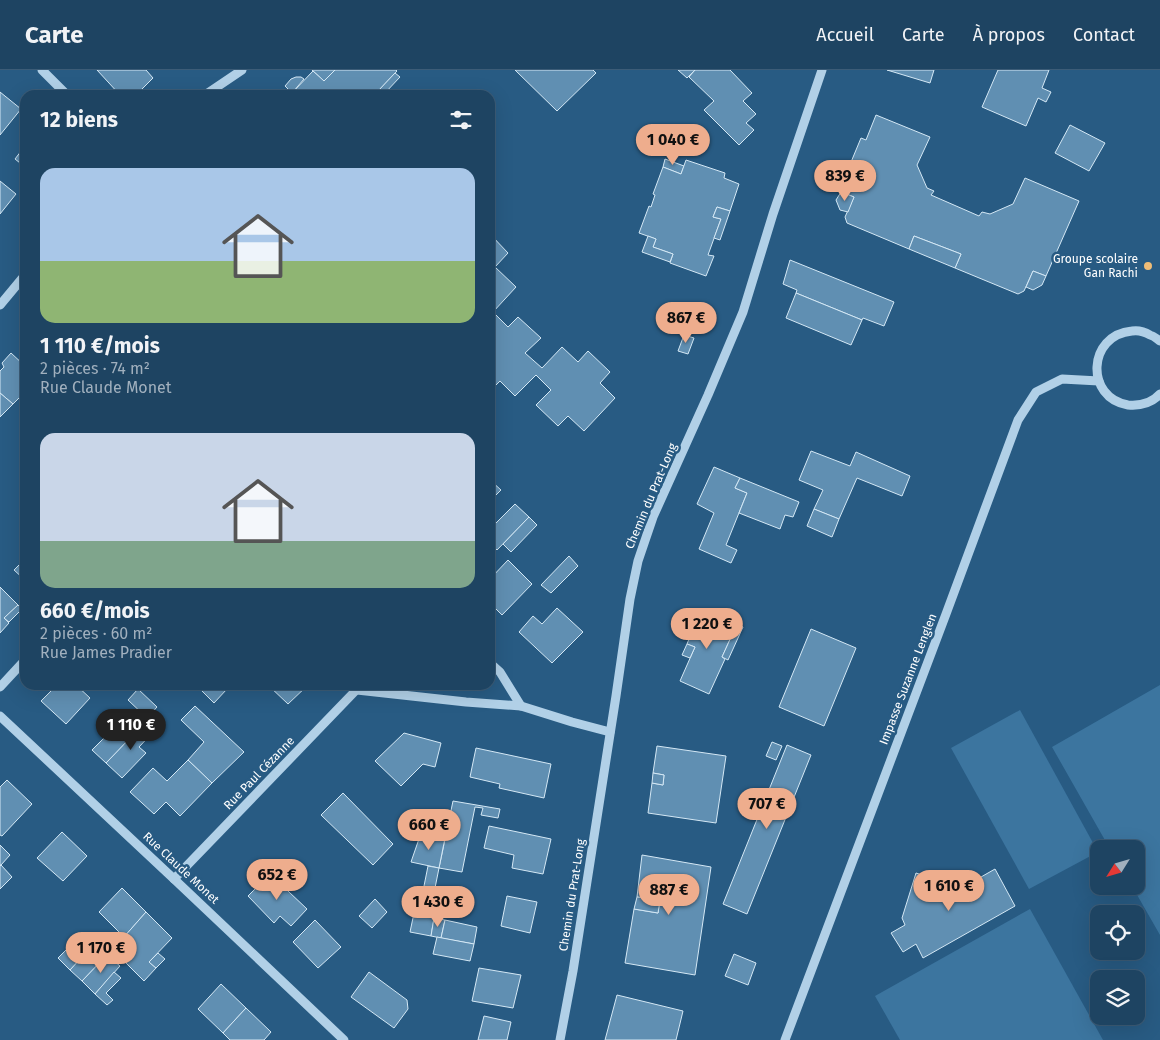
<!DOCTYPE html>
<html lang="fr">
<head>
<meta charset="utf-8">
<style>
	:root { --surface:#1e4462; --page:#264b68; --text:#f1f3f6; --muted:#a1b0be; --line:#3c5c77; --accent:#eead8d }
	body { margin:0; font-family:"Fira Sans",sans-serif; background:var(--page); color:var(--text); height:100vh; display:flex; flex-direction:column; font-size:19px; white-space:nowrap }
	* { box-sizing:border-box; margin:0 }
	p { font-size:16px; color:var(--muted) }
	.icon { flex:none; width:28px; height:28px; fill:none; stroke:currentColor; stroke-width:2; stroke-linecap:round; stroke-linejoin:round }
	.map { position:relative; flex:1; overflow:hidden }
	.sheet { position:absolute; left:20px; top:20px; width:475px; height:600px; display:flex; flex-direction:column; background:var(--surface); border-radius:15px; box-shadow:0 5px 20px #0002,0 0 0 1px var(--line) }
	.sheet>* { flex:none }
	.needle { width:32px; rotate:233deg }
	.tools { position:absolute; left:1090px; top:770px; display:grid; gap:10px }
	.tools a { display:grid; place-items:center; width:55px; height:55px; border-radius:10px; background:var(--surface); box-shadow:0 5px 20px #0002,0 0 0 1px var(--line); font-size:25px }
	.price { position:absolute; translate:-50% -42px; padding:0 11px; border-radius:18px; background:var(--accent); color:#111; font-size:16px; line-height:32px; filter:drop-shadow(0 1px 2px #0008) }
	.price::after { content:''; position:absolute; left:50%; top:30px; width:15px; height:11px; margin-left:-8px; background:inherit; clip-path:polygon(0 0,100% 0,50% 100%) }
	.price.active { background:#222; color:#fff }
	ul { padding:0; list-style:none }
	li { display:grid; align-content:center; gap:10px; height:265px; padding:0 20px }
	li span { display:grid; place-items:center; height:155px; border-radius:15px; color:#555 }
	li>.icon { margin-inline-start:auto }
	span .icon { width:90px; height:90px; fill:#fffc; stroke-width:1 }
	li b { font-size:21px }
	h2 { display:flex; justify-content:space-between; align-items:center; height:60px; padding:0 20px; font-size:21px }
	header { display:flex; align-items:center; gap:30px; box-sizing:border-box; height:70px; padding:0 25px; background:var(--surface); border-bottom:1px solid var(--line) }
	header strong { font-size:24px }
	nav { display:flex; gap:28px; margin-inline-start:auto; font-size:18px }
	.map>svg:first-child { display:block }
</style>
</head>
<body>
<header>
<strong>Carte</strong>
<nav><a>Accueil</a><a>Carte</a><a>À propos</a><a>Contact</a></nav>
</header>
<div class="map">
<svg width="1160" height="970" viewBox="0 0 1160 970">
	<rect width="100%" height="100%" fill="#285b83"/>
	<!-- green -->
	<g fill="#3c759f">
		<path d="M 1160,615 L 1160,865 L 1132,816 L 1136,816 L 1136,779 L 1110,779 L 1052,677 Z"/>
		<path d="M 1020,640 L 1098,782 L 1029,819 L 951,678 Z"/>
		<path d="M 1030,839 L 1103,970 L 900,970 L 875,926 Z"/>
	</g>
	<!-- building -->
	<g fill="#608fb2" stroke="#d4e8f5">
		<path d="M 97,0 L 146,0 L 153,8 L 136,25 L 120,25 Z"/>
		<path d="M 312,0 L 335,0 L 324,11 Z"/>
		<path d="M 335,0 L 396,0 L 397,1 L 379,20 L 384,24 L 383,25 L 282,25 L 288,19 L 292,23 L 313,1 L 324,11 Z"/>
		<path d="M 515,0 L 593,0 L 596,3 L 557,41 Z"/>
		<path d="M 678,0 L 695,0 L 687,8 Z"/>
		<path d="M 695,0 L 730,0 L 752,23 L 743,31 L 756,44 L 746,53 L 754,60 L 739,75 L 704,40 L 714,31 L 689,7 Z"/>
		<path d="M 887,0 L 934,0 L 930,13 Z"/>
		<path d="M 998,0 L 1049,0 L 1042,18 L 1051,22 L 1046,32 L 1038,28 L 1026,56 L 982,37 Z"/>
		<path d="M 395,3 L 400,7 L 384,24 L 379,20 Z"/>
		<path d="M 296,7 L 301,7 L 304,9 L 292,23 L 285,16 L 291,9 Z"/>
		<path d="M 0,22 L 21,39 L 0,65 Z"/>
		<path d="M 876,45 L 930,67 L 917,95 L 927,118 L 934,121 L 931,125 L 979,146 L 982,142 L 990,144 L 1013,134 L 1025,108 L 1079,131 L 1046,206 L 1033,201 L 1024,221 L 1018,224 L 955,198 L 961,184 L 914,166 L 909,179 L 847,153 L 845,147 L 854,127 L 839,121 L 861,68 L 866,70 Z"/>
		<path d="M 1070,55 L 1105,73 L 1089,101 L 1055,83 Z"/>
		<path d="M 25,76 L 25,97 L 15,89 Z"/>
		<path d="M 665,89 L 684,96 L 681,104 L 663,97 Z"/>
		<path d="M 686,90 L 725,103 L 724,108 L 739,114 L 730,141 L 717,137 L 713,147 L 721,149 L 708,185 L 714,186 L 706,206 L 670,193 L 673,184 L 653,177 L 656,169 L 639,163 L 649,136 L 651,137 L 655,125 L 653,124 L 663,97 L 681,104 Z"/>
		<path d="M 0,111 L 16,124 L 0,144 Z"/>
		<path d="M 841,122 L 854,127 L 848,142 L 840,140 L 836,130 Z"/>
		<path d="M 717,137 L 730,141 L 720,170 L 714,168 L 721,149 L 713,147 Z"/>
		<path d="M 490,164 L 508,183 L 495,197 L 516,217 L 493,242 L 508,257 L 518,247 L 541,268 L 525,283 L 542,298 L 562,277 L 578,292 L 588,281 L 610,302 L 600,313 L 615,328 L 584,361 L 568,346 L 558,356 L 536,335 L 551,320 L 536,305 L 515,326 L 500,311 L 490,321 Z"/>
		<path d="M 648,166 L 656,169 L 653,177 L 673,184 L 670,192 L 642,182 Z"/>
		<path d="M 914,166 L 961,184 L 955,198 L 909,179 Z"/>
		<path d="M 790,190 L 894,232 L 884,256 L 863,248 L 862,250 L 796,223 L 797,220 L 783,214 Z"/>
		<path d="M 1033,201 L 1046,206 L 1042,215 L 1033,220 L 1026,217 Z"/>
		<path d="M 796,223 L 862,250 L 851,275 L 786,248 Z"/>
		<path d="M 684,265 L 694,268 L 688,284 L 678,281 Z"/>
		<path d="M 11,283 L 25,296 L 25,322 L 13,334 L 0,323 L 0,301 L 4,297 L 2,293 Z"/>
		<path d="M 0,323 L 13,334 L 0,347 Z"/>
		<path d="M 811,381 L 850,396 L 856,382 L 910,406 L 902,426 L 857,408 L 839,449 L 814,439 L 823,420 L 799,410 Z"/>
		<path d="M 714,397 L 740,408 L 735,418 L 747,423 L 726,475 L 737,480 L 731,493 L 699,479 L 714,443 L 697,434 Z"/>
		<path d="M 740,408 L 799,432 L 793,447 L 785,445 L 780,459 L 739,443 L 747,423 L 735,418 Z"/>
		<path d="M 490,410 L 501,420 L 490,431 Z"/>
		<path d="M 515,434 L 529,447 L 497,480 L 490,473 L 490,459 Z"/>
		<path d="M 814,439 L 839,449 L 832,467 L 807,456 Z"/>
		<path d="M 529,447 L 537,455 L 511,482 L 503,474 Z"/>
		<path d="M 569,486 L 578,496 L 551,523 L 541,515 Z"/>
		<path d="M 25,489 L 25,510 L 14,500 Z"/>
		<path d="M 508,490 L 532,514 L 502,545 L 490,533 L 490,509 Z"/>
		<path d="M 0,517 L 18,535 L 4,548 L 9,553 L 0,563 Z"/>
		<path d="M 18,535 L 22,539 L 9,552 L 4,548 Z"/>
		<path d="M 557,538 L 583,562 L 552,593 L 519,562 L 533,546 L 542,554 Z"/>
		<path d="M 701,539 L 737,554 L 722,587 L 725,589 L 709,624 L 680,611 L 695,577 L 687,574 Z"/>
		<path d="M 737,554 L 743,557 L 728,590 L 722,587 Z"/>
		<path d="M 811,559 L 856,578 L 824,656 L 779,637 Z"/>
		<path d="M 687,574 L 695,577 L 690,588 L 682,585 Z"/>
		<path d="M 57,615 L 76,615 L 90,628 L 66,654 L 41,631 Z"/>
		<path d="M 196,615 L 223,615 L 227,619 L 214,633 Z"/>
		<path d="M 268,615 L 308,615 L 288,634 Z"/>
		<path d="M 138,619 L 157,637 L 147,648 L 128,630 Z"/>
		<path d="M 195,636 L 244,682 L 212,713 L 188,690 L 204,672 L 181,650 Z"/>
		<path d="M 140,643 L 147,650 L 134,663 L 127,656 Z"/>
		<path d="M 147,650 L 156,659 L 139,677 L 146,683 L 122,708 L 106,693 Z"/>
		<path d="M 117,655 L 130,668 L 106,693 L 92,680 Z"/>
		<path d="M 404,663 L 441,673 L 435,697 L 423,694 L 401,716 L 375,691 Z"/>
		<path d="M 772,672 L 782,676 L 776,690 L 766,686 Z"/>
		<path d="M 787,675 L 811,685 L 747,844 L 723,834 Z"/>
		<path d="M 657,676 L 726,686 L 716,753 L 648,743 L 652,713 L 663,715 L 664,705 L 653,703 Z"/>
		<path d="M 476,678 L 551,694 L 544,728 L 499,718 L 500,714 L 470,707 Z"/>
		<path d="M 188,690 L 212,713 L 180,746 L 166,732 L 154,744 L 130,722 L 153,698 L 167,711 Z"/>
		<path d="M 653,703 L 664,705 L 663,715 L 652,713 Z"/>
		<path d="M 7,710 L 32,734 L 2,766 L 0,765 L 0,717 Z"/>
		<path d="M 343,723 L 393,774 L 373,795 L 321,745 Z"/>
		<path d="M 453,731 L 500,739 L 498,748 L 481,745 L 483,738 L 475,737 L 462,802 L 439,798 Z"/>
		<path d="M 436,748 L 449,751 L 445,768 L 433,765 Z"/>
		<path d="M 489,756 L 551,769 L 543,804 L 512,798 L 514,785 L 484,778 Z"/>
		<path d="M 62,762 L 87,786 L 63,811 L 37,788 Z"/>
		<path d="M 421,763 L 445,768 L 439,798 L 411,792 Z"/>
		<path d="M 0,775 L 10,785 L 1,795 L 0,795 Z"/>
		<path d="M 642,785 L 711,797 L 695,905 L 625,893 L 634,839 L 658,843 L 660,830 L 637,827 Z"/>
		<path d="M 1,795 L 12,807 L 0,819 L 0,796 Z"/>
		<path d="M 428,796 L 439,798 L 434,823 L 423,821 Z"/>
		<path d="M 995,799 L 1015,836 L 923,888 L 916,874 L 903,882 L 891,863 L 905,855 L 902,848 L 916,803 L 935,809 L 933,817 L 953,823 Z"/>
		<path d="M 270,804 L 307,839 L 291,856 L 280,846 L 274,853 L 248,826 Z"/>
		<path d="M 122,818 L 146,842 L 124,867 L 99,842 Z"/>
		<path d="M 419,820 L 434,823 L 429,847 L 414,843 Z"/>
		<path d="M 507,826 L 537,832 L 530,863 L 501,856 Z"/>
		<path d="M 637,827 L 660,830 L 658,843 L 634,839 Z"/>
		<path d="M 375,829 L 387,842 L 372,858 L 359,846 Z"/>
		<path d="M 146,842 L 172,868 L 149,892 L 156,898 L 144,911 L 123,890 L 134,877 L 124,867 Z"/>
		<path d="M 414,843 L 434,848 L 431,866 L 410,862 Z"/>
		<path d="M 434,848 L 445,850 L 441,868 L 431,866 Z"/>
		<path d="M 315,850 L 341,877 L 318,898 L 293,872 Z"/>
		<path d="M 445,850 L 477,857 L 474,874 L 441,868 Z"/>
		<path d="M 437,867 L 474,874 L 470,891 L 433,884 Z"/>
		<path d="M 78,871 L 88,881 L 70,900 L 58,888 L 69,877 L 71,879 Z"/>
		<path d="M 95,873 L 107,885 L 82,911 L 70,900 Z"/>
		<path d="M 158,883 L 165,889 L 156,898 L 149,892 Z"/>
		<path d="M 734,884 L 756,893 L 748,915 L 725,906 Z"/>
		<path d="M 107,885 L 120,896 L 95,924 L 82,911 Z"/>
		<path d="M 479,898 L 521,905 L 513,938 L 472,931 Z"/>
		<path d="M 114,902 L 121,908 L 106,923 L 113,930 L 107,935 L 95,924 Z"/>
		<path d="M 369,902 L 407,930 L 408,939 L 394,958 L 351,927 Z"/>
		<path d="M 221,914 L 246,938 L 223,963 L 198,939 Z"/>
		<path d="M 617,925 L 683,941 L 676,970 L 605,970 Z"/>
		<path d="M 246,938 L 271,962 L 264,970 L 230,970 L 223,963 Z"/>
		<path d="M 484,946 L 511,952 L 507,970 L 478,970 Z"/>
	</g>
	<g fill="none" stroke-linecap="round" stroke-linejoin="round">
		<!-- minor -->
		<g stroke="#b1d0e7" stroke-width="9">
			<path d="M 42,0 L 67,25"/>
			<path d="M 205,25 L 242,0"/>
			<path d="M 0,235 L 25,205"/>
			<path d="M 1160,271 C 1157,269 1154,266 1150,265 C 1145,262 1138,260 1132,261 C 1087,265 1085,328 1128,335 C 1140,336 1152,333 1160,324"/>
			<path d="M 490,593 L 500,602 L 521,636"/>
			<path d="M 0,617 L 25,590"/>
			<path d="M 357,620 L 466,632 L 521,636 L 572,652 L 610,662"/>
			<path d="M 0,646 L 174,809 L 344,970"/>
			<path d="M 174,809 L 361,615"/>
			<path d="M 560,970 L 573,901 L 616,626 L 630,529 L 638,491 L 653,447 L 708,325 L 743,242 L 773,144 L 822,0"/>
			<path d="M 785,970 L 946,544 L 1018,350 L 1036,322 L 1062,309 L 1099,311"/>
		</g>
	</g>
	<!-- markers -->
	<circle fill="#efbd77" stroke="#285b83" stroke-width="2" cx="1148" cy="196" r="5"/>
	<g text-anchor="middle" stroke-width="5" stroke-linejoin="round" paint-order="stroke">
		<!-- poi labels -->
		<g font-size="12" fill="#fff" stroke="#285b83" text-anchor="end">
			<text x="1138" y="193">Groupe scolaire<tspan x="1138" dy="14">Gan Rachi</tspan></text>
		</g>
		<!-- street labels -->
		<g font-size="12" fill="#fff" stroke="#285b83">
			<text transform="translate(651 426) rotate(-67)" y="4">Chemin du Prat-Long</text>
			<text transform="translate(908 609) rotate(-69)" y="4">Impasse Suzanne Lenglen</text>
			<text transform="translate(259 703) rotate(-46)" y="4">Rue Paul Cézanne</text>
			<text transform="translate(181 798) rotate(43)" y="4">Rue Claude Monet</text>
			<text transform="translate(572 825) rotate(-81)" y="4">Chemin du Prat-Long</text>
		</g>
	</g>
</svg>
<div class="tools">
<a><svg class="needle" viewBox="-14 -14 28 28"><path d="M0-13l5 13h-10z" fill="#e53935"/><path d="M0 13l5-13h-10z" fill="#a1b0be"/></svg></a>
<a><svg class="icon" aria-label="locate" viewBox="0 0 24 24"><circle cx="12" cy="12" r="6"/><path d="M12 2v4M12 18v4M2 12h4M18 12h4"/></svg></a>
<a><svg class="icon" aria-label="layers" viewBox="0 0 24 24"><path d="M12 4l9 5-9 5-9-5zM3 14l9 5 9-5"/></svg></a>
</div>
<b class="price" style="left:673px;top:96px">1 040 €</b>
<b class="price" style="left:845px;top:132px">839 €</b>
<b class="price" style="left:686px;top:274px">867 €</b>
<b class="price" style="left:707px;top:580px">1 220 €</b>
<b class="price active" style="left:131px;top:681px">1 110 €</b>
<b class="price" style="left:767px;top:760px">707 €</b>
<b class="price" style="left:429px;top:781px">660 €</b>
<b class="price" style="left:277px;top:831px">652 €</b>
<b class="price" style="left:949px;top:842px">1 610 €</b>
<b class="price" style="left:669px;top:846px">887 €</b>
<b class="price" style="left:438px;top:858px">1 430 €</b>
<b class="price" style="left:101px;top:904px">1 170 €</b>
<section class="sheet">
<h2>12 biens<svg class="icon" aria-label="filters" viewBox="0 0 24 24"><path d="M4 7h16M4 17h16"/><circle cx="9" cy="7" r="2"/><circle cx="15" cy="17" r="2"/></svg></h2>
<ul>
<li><span style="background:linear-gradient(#a9c7e8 60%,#8fb573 0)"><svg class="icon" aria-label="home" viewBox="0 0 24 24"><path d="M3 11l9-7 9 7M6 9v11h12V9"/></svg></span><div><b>1 110 €/mois</b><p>2 pièces · 74 m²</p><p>Rue Claude Monet</p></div></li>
<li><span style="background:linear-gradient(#c9d6e8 70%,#7fa58c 0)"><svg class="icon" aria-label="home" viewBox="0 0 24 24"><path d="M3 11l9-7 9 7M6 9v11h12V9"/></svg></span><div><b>660 €/mois</b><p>2 pièces · 60 m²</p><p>Rue James Pradier</p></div></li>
</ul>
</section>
</div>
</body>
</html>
